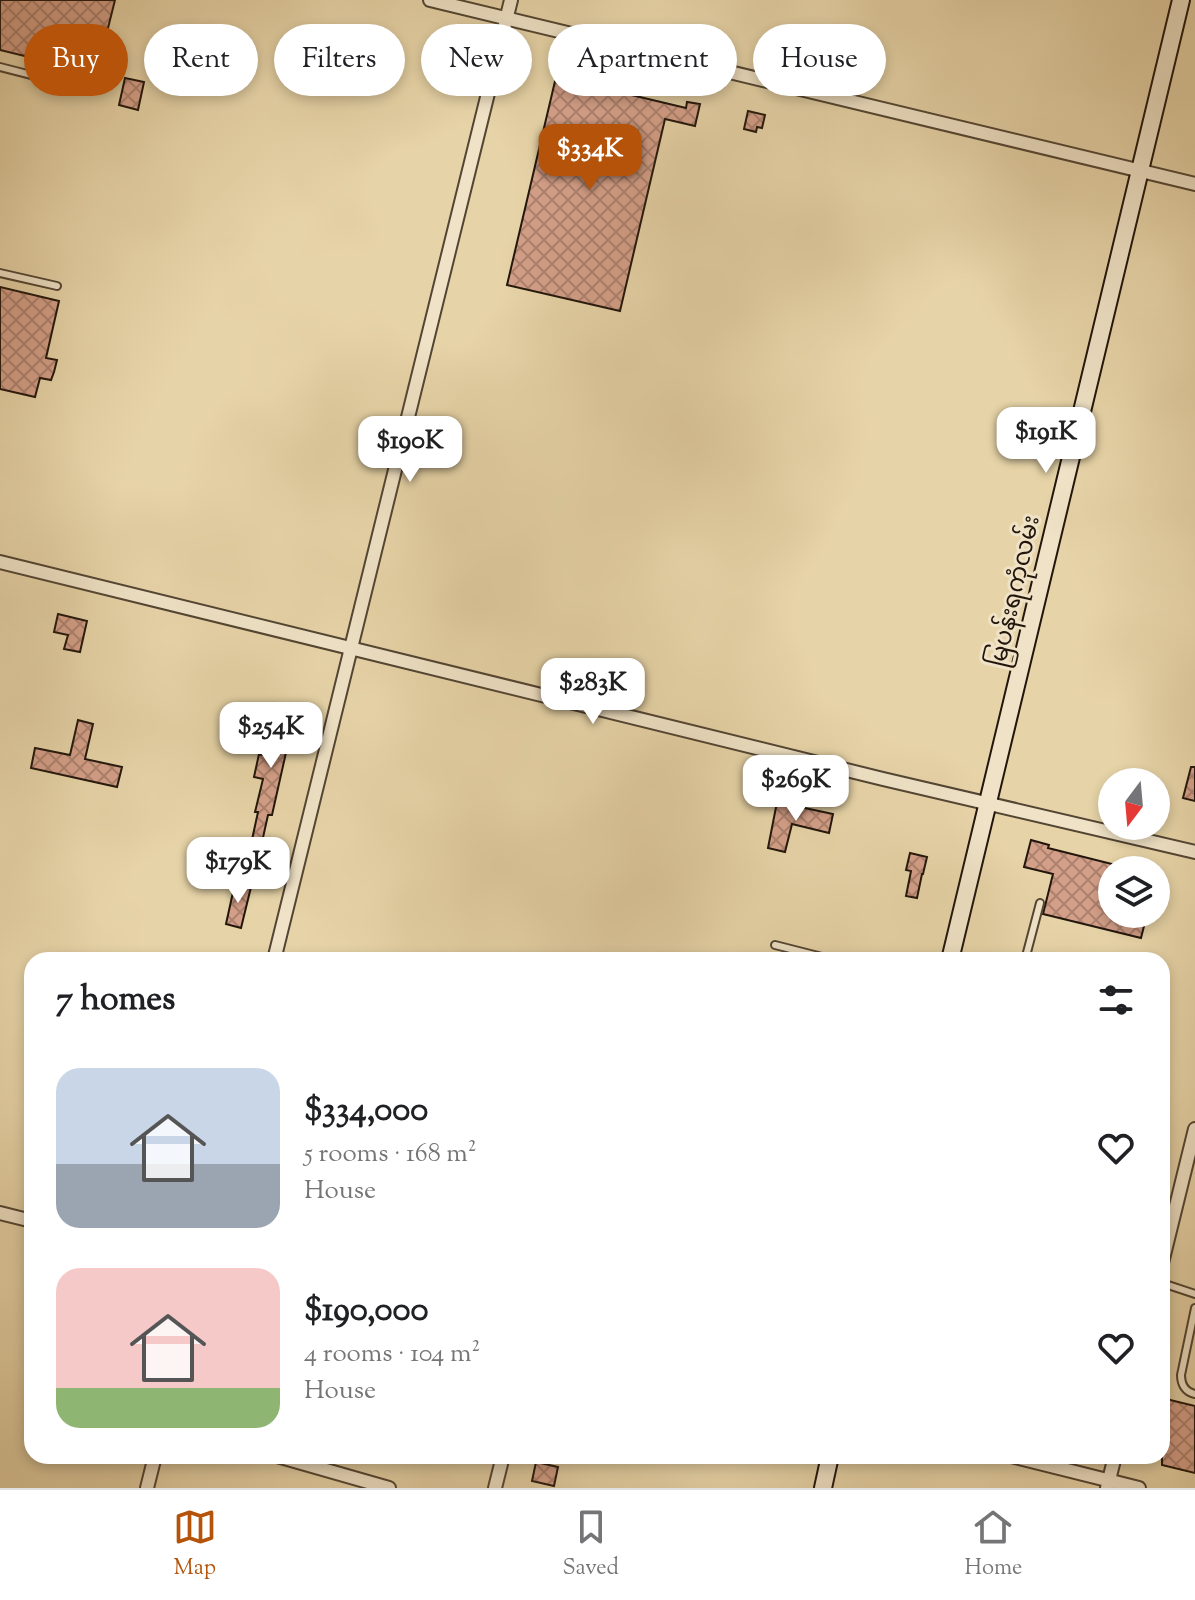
<!DOCTYPE html>
<html lang="en">
<head>
<meta charset="utf-8">
<style>
	:root { --surface:#fff; --page:#f2f2f2; --text:#202124; --muted:#757577; --line:#e0e0e0; --accent:#b45309 }
	body { margin:0; font-family:"Sorts Mill Goudy","Noto Sans Myanmar",serif; background:var(--page); color:var(--text); height:100vh; display:flex; flex-direction:column; font-size:30px; white-space:nowrap }
	* { box-sizing:border-box; margin:0 }
	p { font-size:26px; color:var(--muted) }
	.icon { flex:none; width:44px; height:44px; fill:none; stroke:currentColor; stroke-width:2; stroke-linecap:round; stroke-linejoin:round }
	.map { position:relative; flex:1; overflow:hidden }
	.panel { position:absolute; left:24px; top:952px; width:1146px; height:512px; display:flex; flex-direction:column; background:var(--surface); border-radius:24px; box-shadow:0 4px 12px #0003 }
	.panel>* { flex:none }
	.hud { position:absolute; left:24px; top:24px; width:1148px; height:72px; display:flex; gap:16px }
	.needle { width:52px; rotate:196deg }
	.fabs { position:absolute; left:1098px; top:768px; display:grid; gap:16px }
	.fabs a { display:grid; place-items:center; width:72px; height:72px; border-radius:50%; background:var(--surface); box-shadow:0 4px 12px #0003; font-size:40px }
	.price { position:absolute; translate:-50% -68px; padding:0 18px; border-radius:16px; background:#fff; color:#222; font-size:26px; line-height:52px; filter:drop-shadow(0 2px 4px #0008) }
	.price::after { content:''; position:absolute; left:50%; top:48px; width:24px; height:18px; margin-left:-12px; background:inherit; clip-path:polygon(0 0,100% 0,50% 100%) }
	.price.current { background:var(--accent); color:#fff }
	ul { padding:0; list-style:none }
	li { display:flex; align-items:center; gap:24px; height:200px; padding:0 32px }
	li span { display:grid; place-items:center; flex:none; width:224px; height:160px; border-radius:24px; color:#555 }
	li>.icon { margin-inline-start:auto }
	span .icon { width:96px; height:96px; fill:#fffc; stroke-width:1 }
	li b { font-size:34px }
	h2 { display:flex; justify-content:space-between; align-items:center; height:96px; padding:0 32px; font-size:34px }
	.tag { padding:0 28px; border-radius:36px; background:var(--surface); box-shadow:0 4px 12px #0003; font-size:28px; line-height:72px }
	.tag.current { background:var(--accent); color:#fff }
	.dock { display:flex; justify-content:space-around; align-items:center; height:112px; border-top:2px solid var(--line); background:var(--surface); font-size:22px; color:var(--muted) }
	.dock a { display:grid; justify-items:center; gap:4px }
	.dock .current { color:var(--accent) }
	.map>svg:first-child { display:block }
</style>
</head>
<body>
<div class="map">
<svg width="1195" height="1488" viewBox="0 0 1195 1488">
	<defs>
		<pattern id="building-cross-hatch" width="8" height="8" patternUnits="userSpaceOnUse" patternTransform="scale(2)"><rect width="8" height="8" fill="#d49f88"/><path d="M0 0l8 8M0 8l8-8" fill="none" stroke="#ac816e"/></pattern>
	</defs>
	<rect width="100%" height="100%" fill="#e6d3a7"/>
	<filter id="stains"><feTurbulence type="fractalNoise" baseFrequency=".0025" numOctaves="4"/><feColorMatrix values="0 0 0 0 .2 0 0 0 0 .09 0 0 0 0 .02 0 0 0 .5 -.17"/></filter>
	<radialGradient id="worn" r=".72"><stop offset=".6" stop-color="#630" stop-opacity="0"/><stop offset="1" stop-color="#630" stop-opacity=".3"/></radialGradient>
	<!-- building -->
	<g fill="url(#building-cross-hatch)" stroke="#22160c" stroke-width="2">
		<path d="M 0,0 L 115,0 L 105,40 L 122,45 L 115,71 L 99,67 L 98,74 L 0,50 Z"/>
		<path d="M 556,77 L 686,108 L 687,102 L 700,104 L 695,126 L 665,119 L 620,311 L 507,285 Z"/>
		<path d="M 125,78 L 144,82 L 138,110 L 119,105 Z"/>
		<path d="M 748,111 L 765,115 L 762,128 L 757,127 L 756,132 L 744,129 Z"/>
		<path d="M 0,287 L 59,301 L 46,358 L 57,360 L 54,372 L 51,380 L 40,378 L 35,397 L 0,389 Z"/>
		<path d="M 58,614 L 87,621 L 80,652 L 64,649 L 68,635 L 54,632 Z"/>
		<path d="M 274,703 L 296,708 L 272,815 L 268,815 L 258,860 L 248,858 L 258,812 L 255,812 L 263,779 L 254,777 L 259,754 L 263,755 Z"/>
		<path d="M 78,720 L 93,724 L 85,759 L 122,767 L 117,787 L 31,768 L 35,748 L 70,755 Z"/>
		<path d="M 1191,767 L 1195,767 L 1195,801 L 1183,798 Z"/>
		<path d="M 777,802 L 833,814 L 829,833 L 792,824 L 785,852 L 768,848 Z"/>
		<path d="M 1031,840 L 1049,845 L 1048,848 L 1112,864 L 1112,914 L 1147,914 L 1141,938 L 1043,914 L 1053,874 L 1024,867 Z"/>
		<path d="M 910,853 L 927,857 L 923,874 L 922,874 L 917,898 L 906,896 L 911,871 L 906,870 Z"/>
		<path d="M 235,883 L 251,887 L 241,928 L 226,924 Z"/>
		<path d="M 1162,1398 L 1195,1406 L 1195,1473 L 1162,1465 Z"/>
		<path d="M 536,1462 L 558,1467 L 554,1486 L 532,1481 Z"/>
	</g>
	<g fill="none" stroke-linecap="round" stroke-linejoin="round">
		<defs>
			<g id="lane">
				<path d="M 0,67 L 78,87"/>
				<path d="M 0,273 L 57,286"/>
				<path d="M 775,945 L 834,960"/>
				<path d="M 1025,960 L 1040,903"/>
				<path d="M 1162,1283 L 1195,1294"/>
				<path d="M 1195,1308 L 1181,1375 C 1181,1384 1185,1392 1195,1394"/>
			</g>
			<g id="street">
				<path d="M 430,0 L 1195,184"/>
				<path d="M 0,562 L 883,779 L 1195,852"/>
				<path d="M 274,960 L 511,0"/>
				<path d="M 0,1213 L 32,1221"/>
				<path d="M 1162,1263 L 1195,1129"/>
				<path d="M 277,1456 L 389,1488"/>
				<path d="M 1011,1456 L 1139,1488"/>
				<path d="M 147,1488 L 155,1456"/>
				<path d="M 495,1488 L 503,1456"/>
				<path d="M 1107,1488 L 1115,1456"/>
			</g>
			<g id="secondary">
				<path d="M 950,960 L 1181,0"/>
				<path d="M 823,1488 L 830,1456"/>
			</g>
		</defs>
		<!-- lane casing -->
		<use href="#lane" stroke="#534533" stroke-width="10"/>
		<!-- street casing -->
		<use href="#street" stroke="#534533" stroke-width="16"/>
		<!-- secondary casing -->
		<use href="#secondary" stroke="#22160c" stroke-width="20"/>
		<!-- lane -->
		<use href="#lane" stroke="#efe2c6" stroke-width="6"/>
		<!-- street -->
		<use href="#street" stroke="#efe2c6" stroke-width="12"/>
		<!-- secondary -->
		<use href="#secondary" stroke="#efe2c6" stroke-width="16"/>
	</g>
	<g text-anchor="middle" stroke-width="6" stroke-linejoin="round" paint-order="stroke">
		<!-- street labels -->
		<g font-size="24" fill="#22160c" stroke="#efe2c6">
			<text transform="translate(1014 591) rotate(-77)" y="8">မြပန်းရကုံလမ်း</text>
		</g>
	</g>
	<rect width="100%" height="100%" filter="url(#stains)"/>
	<rect width="100%" height="100%" fill="url(#worn)"/>
</svg>
<div class="fabs">
<a><svg class="needle" viewBox="-14 -14 28 28"><path d="M0-13l5 13h-10z" fill="#e53935"/><path d="M0 13l5-13h-10z" fill="#757577"/></svg></a>
<a><svg class="icon" aria-label="layers" viewBox="0 0 24 24"><path d="M12 4l9 5-9 5-9-5zM3 14l9 5 9-5"/></svg></a>
</div>
<b class="price current" style="left:590px;top:192px">$334K</b>
<b class="price" style="left:1046px;top:475px">$191K</b>
<b class="price" style="left:410px;top:484px">$190K</b>
<b class="price" style="left:593px;top:726px">$283K</b>
<b class="price" style="left:271px;top:770px">$254K</b>
<b class="price" style="left:796px;top:823px">$269K</b>
<b class="price" style="left:238px;top:905px">$179K</b>
<div class="hud">
<a class="tag current">Buy</a>
<a class="tag">Rent</a>
<a class="tag">Filters</a>
<a class="tag">New</a>
<a class="tag">Apartment</a>
<a class="tag">House</a>
</div>
<section class="panel">
<h2>7 homes<svg class="icon" aria-label="filters" viewBox="0 0 24 24"><path d="M4 7h16M4 17h16"/><circle cx="9" cy="7" r="2"/><circle cx="15" cy="17" r="2"/></svg></h2>
<ul>
<li><span style="background:linear-gradient(#c9d6e8 60%,#9aa5b1 0)"><svg class="icon" aria-label="home" viewBox="0 0 24 24"><path d="M3 11l9-7 9 7M6 9v11h12V9"/></svg></span><div><b>$334,000</b><p>5 rooms · 168 m²</p><p>House</p></div><svg class="icon" aria-label="heart" viewBox="0 0 24 24"><path d="M12 20l-8-8c-3-5 5-10 8-4 3-6 11-1 8 4z"/></svg></li>
<li><span style="background:linear-gradient(#f6c9c9 75%,#8fb573 0)"><svg class="icon" aria-label="home" viewBox="0 0 24 24"><path d="M3 11l9-7 9 7M6 9v11h12V9"/></svg></span><div><b>$190,000</b><p>4 rooms · 104 m²</p><p>House</p></div><svg class="icon" aria-label="heart" viewBox="0 0 24 24"><path d="M12 20l-8-8c-3-5 5-10 8-4 3-6 11-1 8 4z"/></svg></li>
</ul>
</section>
</div>
<nav class="dock">
<a class="current"><svg class="icon" aria-label="map" viewBox="0 0 24 24"><path d="M3 6l6-2 6 2 6-2v14l-6 2-6-2-6 2zM9 4v14M15 6v14"/></svg>Map</a>
<a><svg class="icon" aria-label="saved" viewBox="0 0 24 24"><path d="M7 4h10v16l-5-4-5 4z"/></svg>Saved</a>
<a><svg class="icon" aria-label="home" viewBox="0 0 24 24"><path d="M3 11l9-7 9 7M6 9v11h12V9"/></svg>Home</a>
</nav>
</body>
</html>
